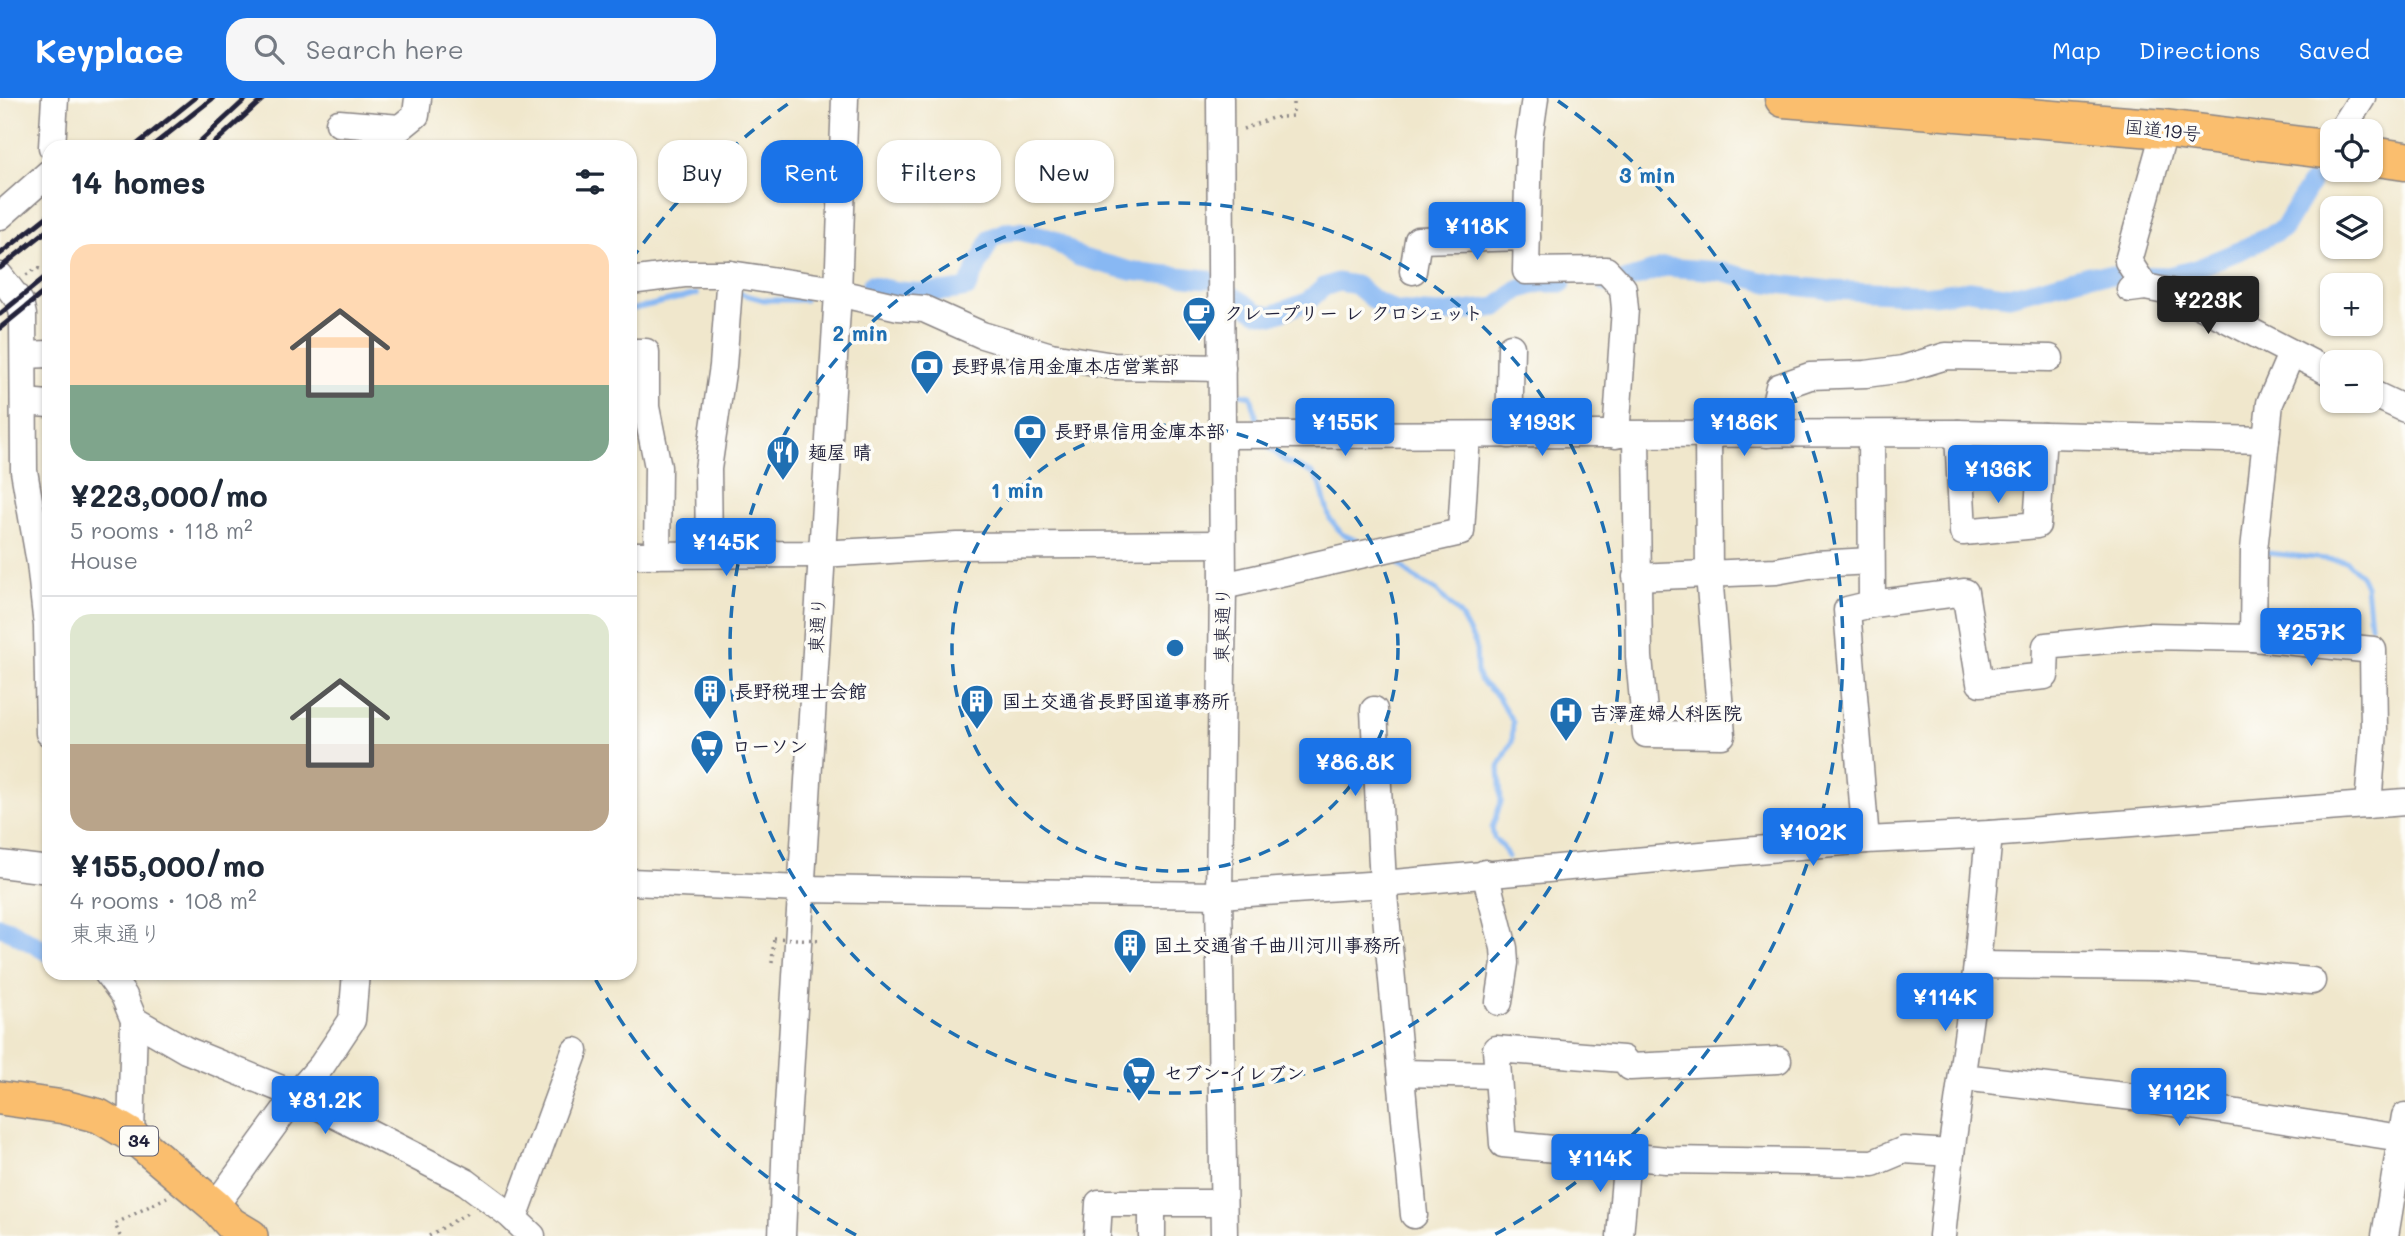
<!DOCTYPE html>
<html lang="en">
<head>
<meta charset="utf-8">
<style>
	:root { --surface:#fff; --page:#f6f6f7; --text:#1f2937; --muted:#747a83; --line:#e0e1e3; --accent:#1a73e8 }
	body { margin:0; font-family:Mali,"Klee One",sans-serif; background:var(--page); color:var(--text); height:100vh; display:flex; flex-direction:column; font-size:26px; white-space:nowrap }
	* { box-sizing:border-box; margin:0 }
	p { font-size:23px; color:var(--muted) }
	.icon { flex:none; width:38px; height:38px; fill:none; stroke:currentColor; stroke-width:2; stroke-linecap:round; stroke-linejoin:round }
	.map { position:relative; flex:1; overflow:hidden }
	.side { position:absolute; left:42px; top:42px; width:595px; height:840px; display:flex; flex-direction:column; background:var(--surface); border-radius:21px; box-shadow:0 2px 5px #0004 }
	.side>* { flex:none }
	.banner { position:absolute; left:658px; top:42px; width:665px; height:63px; display:flex; gap:14px }
	.tools { position:absolute; left:2320px; top:21px; display:grid; gap:14px }
	.tools a { display:grid; place-items:center; width:63px; height:63px; border-radius:14px; background:var(--surface); box-shadow:0 2px 5px #0004; font-size:35px }
	.price { position:absolute; translate:-50% -60px; padding:0 16px; border-radius:7px; background:var(--accent); color:#fff; font-size:23px; line-height:46px; filter:drop-shadow(0 2px 4px #0008) }
	.price::after { content:''; position:absolute; left:50%; top:42px; width:21px; height:16px; margin-left:-10px; background:inherit; clip-path:polygon(0 0,100% 0,50% 100%) }
	.price.active { background:#222; color:#fff }
	ul { padding:0; list-style:none }
	li { display:grid; align-content:center; gap:14px; height:371px; padding:0 28px }
	li+li { border-top:2px solid var(--line) }
	li span { display:grid; place-items:center; height:217px; border-radius:21px; color:#555 }
	li>.icon { margin-inline-start:auto }
	span .icon { width:126px; height:126px; fill:#fffc; stroke-width:1 }
	li b { font-size:30px }
	h2 { display:flex; justify-content:space-between; align-items:center; height:84px; padding:0 28px; font-size:30px }
	.tag { padding:0 24px; border-radius:21px; background:var(--surface); box-shadow:0 2px 5px #0004; font-size:24px; line-height:63px }
	.tag.active { background:var(--accent); color:#fff }
	header { display:flex; align-items:center; gap:42px; box-sizing:border-box; height:98px; padding:0 35px; background:var(--accent); color:#fff }
	header strong { font-size:33px }
	nav { display:flex; gap:38px; margin-inline-start:auto; font-size:24px }
	.search { width:490px; height:63px; background:var(--page); display:flex; align-items:center; gap:18px; box-sizing:border-box; padding:0 24px; border-radius:21px; color:var(--muted); font-size:26px }
	.map>svg:first-child { display:block }
</style>
</head>
<body>
<header>
<strong>Keyplace</strong>
<div class="search"><svg class="icon" aria-label="search" viewBox="0 0 24 24"><circle cx="10" cy="10" r="6"/><path d="M15 15l6 6"/></svg>Search here</div>
<nav><a>Map</a><a>Directions</a><a>Saved</a></nav>
</header>
<div class="map">
<svg width="2405" height="1138" viewBox="0 0 2405 1138">
	<rect width="100%" height="100%" fill="#fdfcf7"/>
	<filter id="ink" filterUnits="userSpaceOnUse"><feTurbulence type="fractalNoise" baseFrequency=".0143" numOctaves="2"/><feDisplacementMap in="SourceGraphic" scale="14" xChannelSelector="R" yChannelSelector="G"/><feConvolveMatrix kernelMatrix="1 2 1 2 8 2 1 2 1" color-interpolation-filters="sRGB"/></filter>
	<filter id="wash" filterUnits="userSpaceOnUse"><feTurbulence type="fractalNoise" baseFrequency=".00686" numOctaves="4" result="noise"/><feDisplacementMap in="SourceGraphic" scale="28" xChannelSelector="R" yChannelSelector="G"/><feGaussianBlur stdDeviation="1.57" result="paint"/><feColorMatrix in="noise" values="0 0 0 0 0 0 0 0 0 0 0 0 0 0 0 0 0 1.4 0 .05"/><feComposite in="paint" operator="in"/></filter>
	<g filter="url(#wash)">
		<rect width="100%" height="100%" fill="#f0e7cc"/>
		<g fill="none" stroke-linecap="round" stroke-linejoin="round">
			<!-- stream -->
			<g stroke="#88b8f3" stroke-width="5">
				<path d="M 738,195 L 764,202 L 805,202"/>
				<path d="M 630,212 L 697,196"/>
				<path d="M 1231,294 L 1251,298 L 1259,329"/>
				<path d="M 1265,346 L 1285,363 L 1314,376 L 1320,386 L 1330,421 L 1342,436 L 1358,443"/>
				<path d="M 2267,455 L 2346,463 L 2361,477 L 2366,488 L 2370,527"/>
				<path d="M 1394,457 L 1397,464 L 1413,479 L 1437,493 L 1460,517 L 1476,547 L 1477,575 L 1480,582 L 1497,598 L 1513,624 L 1512,644 L 1499,669 L 1501,704 L 1492,730 L 1494,740 L 1503,749 L 1508,759"/>
			</g>
			<!-- canal -->
			<g stroke="#88b8f3" stroke-width="19">
				<path d="M 1606,185 L 1619,185 L 1665,169 L 1720,173 L 1769,185 L 1831,192 L 1933,197 L 1970,192 L 2009,198 L 2089,177 L 2168,178 L 2193,172 L 2241,152 L 2284,130 L 2310,86"/>
				<path d="M 871,187 C 900,196 937,196 967,190 L 991,140 L 1005,134 L 1019,133 L 1052,141 L 1079,159 L 1131,173 L 1207,181"/>
				<path d="M 1233,198 L 1257,214 L 1272,217 L 1307,204 L 1324,189 L 1338,184 L 1356,187 L 1374,202 L 1395,213 L 1440,216 L 1497,209 L 1518,192 L 1540,185 L 1562,185"/>
				<path d="M 0,829 L 9,832 L 49,855"/>
			</g>
		</g>
	</g>
	<g filter="url(#ink)">
		<g fill="none" stroke-linecap="round" stroke-linejoin="round">
			<defs>
				<g id="minor">
					<path d="M 1220,0 L 1223,488 L 1219,797 L 1224,1138"/>
					<path d="M 1535,0 L 1529,41 L 1526,173 L 1606,172 L 1623,190 L 1625,211 L 1616,337"/>
					<path d="M 339,25 L 400,30 L 416,17 L 418,0"/>
					<path d="M 2341,33 L 2362,0"/>
					<path d="M 52,49 L 55,0"/>
					<path d="M 0,118 L 49,75"/>
					<path d="M 1413,173 L 1418,142 L 1527,139"/>
					<path d="M 0,178 L 20,204 L 23,217 L 24,373 L 40,465 L 47,528 L 49,635"/>
					<path d="M 630,183 L 684,176 L 730,176 L 837,192"/>
					<path d="M 2145,189 L 2128,163 L 2165,31"/>
					<path d="M 2130,191 L 2145,189 L 2176,195 L 2333,276"/>
					<path d="M 838,195 L 899,209 L 924,211 L 982,237 L 1051,258 L 1113,268 L 1222,270"/>
					<path d="M 630,254 L 646,254 L 646,309 L 658,369 L 657,457"/>
					<path d="M 24,257 L 49,256"/>
					<path d="M 2371,295 L 2405,311"/>
					<path d="M 24,304 L 49,306"/>
					<path d="M 1958,335 L 1963,434 L 2037,427 L 2043,337"/>
					<path d="M 1767,336 L 1779,289 L 1810,278 L 1866,276 L 1903,271 L 1946,258 L 2050,260"/>
					<path d="M 1222,337 L 1958,335 L 2266,342 L 2270,305 L 2291,256"/>
					<path d="M 1509,337 L 1511,249"/>
					<path d="M 1636,337 L 1639,559 L 1646,636 L 1722,637 L 1709,476 L 1708,336"/>
					<path d="M 709,456 L 708,371 L 723,268 L 730,176"/>
					<path d="M 630,457 L 821,456 L 957,448 L 1222,446"/>
					<path d="M 1636,479 L 1776,473 L 1815,466 L 1871,463"/>
					<path d="M 1223,488 L 1461,434 L 1467,337"/>
					<path d="M 1872,506 L 1965,494 L 1980,585 L 2045,578 L 2046,548 L 2148,538 L 2253,540 L 2254,452 L 2266,342"/>
					<path d="M 2253,540 L 2373,552 L 2374,633 L 2368,707"/>
					<path d="M 1374,612 L 1383,786 L 1414,1117"/>
					<path d="M 1866,742 L 1847,512 L 1872,506 L 1871,336"/>
					<path d="M 0,766 L 49,772"/>
					<path d="M 1485,775 L 1504,850 L 1505,865 L 1499,904"/>
					<path d="M 630,784 L 802,791 L 1219,797 L 1383,786 L 1866,742 L 1989,736 L 2405,704"/>
					<path d="M 1977,867 L 2162,869 L 2312,883"/>
					<path d="M 107,875 L 124,898 L 134,922 L 131,1037"/>
					<path d="M 134,922 L 186,952 L 296,997 L 466,1084 L 510,1117 L 532,1138"/>
					<path d="M 1778,962 L 1630,969 L 1623,961 L 1496,951 L 1503,1046 L 1666,1062 L 1873,1065 L 1904,1052 L 1951,1055"/>
					<path d="M 1401,975 L 1497,977"/>
					<path d="M 1963,979 L 2133,999 L 2401,1040"/>
					<path d="M 215,1108 L 296,997 L 322,967 L 352,922 L 356,875"/>
					<path d="M 514,1120 L 575,953"/>
					<path d="M 782,1138 L 786,1041 L 838,195 L 845,0"/>
					<path d="M 1097,1138 L 1099,1105 L 1223,1105"/>
					<path d="M 1152,1138 L 1152,1105"/>
					<path d="M 1620,1138 L 1627,1058"/>
					<path d="M 1942,1138 L 1951,1055 L 1977,867 L 1989,736"/>
					<path d="M 2385,1138 L 2405,1018"/>
				</g>
				<path id="major" d="M 0,1000 L 64,1009 L 99,1018 L 131,1037 L 215,1108 L 231,1126 L 251,1138"/>
				<g id="highway">
					<path d="M 1784,0 L 2165,31 L 2333,52"/>
					<path d="M 2371,58 L 2405,63"/>
				</g>
			</defs>
			<!-- minor casing -->
			<use href="#minor" stroke="#898484" stroke-width="29"/>
			<!-- major casing -->
			<use href="#major" stroke="#898484" stroke-width="36"/>
			<!-- highway casing -->
			<use href="#highway" stroke="#898484" stroke-width="41"/>
			<!-- path -->
			<g stroke="#898484" stroke-width="3.5" stroke-dasharray="2 5" stroke-linecap="butt">
				<path d="M 1243,31 L 1272,20 L 1293,18 L 1293,0"/>
				<path d="M 26,177 L 37,170 L 49,173"/>
				<path d="M 772,865 L 774,840"/>
				<path d="M 120,1138 L 115,1126 L 167,1099"/>
				<path d="M 429,1138 L 469,1114"/>
			</g>
			<!-- minor -->
			<use href="#minor" stroke="#fff" stroke-width="26"/>
			<!-- major -->
			<use href="#major" stroke="#fabe6e" stroke-width="33"/>
			<!-- highway -->
			<use href="#highway" stroke="#fabe6e" stroke-width="38"/>
			<!-- rail -->
			<g stroke="#22223b" stroke-width="5">
				<path d="M 134,49 L 195,0"/>
				<path d="M 151,49 L 213,0"/>
				<path d="M 194,49 L 247,0"/>
				<path d="M 210,49 L 264,0"/>
				<path d="M 0,156 L 49,117"/>
				<path d="M 0,170 L 49,131"/>
				<path d="M 0,216 L 49,176"/>
				<path d="M 0,230 L 49,190"/>
			</g>
			<!-- path-bridge -->
			<path stroke="#898484" stroke-width="3.5" stroke-dasharray="2 5" stroke-linecap="butt" d="M 774,840 L 821,842"/>
		</g>
	</g>
	<!-- distance rings -->
	<g fill="none" stroke="#1f6fb2" stroke-width="3.5" stroke-dasharray="12 9">
		<circle cx="1175" cy="550" r="223"/>
		<circle cx="1175" cy="550" r="445"/>
		<path d="M856 1137A668 668 0 0 1 594 879M631 162A668 668 0 0 1 792 3M1558 3A668 668 0 0 1 1494 1137"/>
	</g>
	<!-- icons -->
	<defs>
		<symbol id="cafe-pin" viewBox="-11 -11 22 30"><path d="M0 17L-7.5 6A9.5 9.5 0 1 1 7.5 6Z" fill="#1f6fb2" stroke="#fdfcf7"/><path d="M-5.5-4.5H6V0H3Q3 3.5 0 3.5H-2.5Q-5.5 3.5-5.5 0ZM3-3.2v2h1.7v-2ZM-6 4.5H4V6H-6Z" fill="#fff"/></symbol>
		<symbol id="bank-pin" viewBox="-11 -11 22 30"><path d="M0 17L-7.5 6A9.5 9.5 0 1 1 7.5 6Z" fill="#1f6fb2" stroke="#fdfcf7"/><path d="M-6-4H6V4H-6ZM0-2.3a2.3 2.3 0 1 0 0 4.6a2.3 2.3 0 1 0 0-4.6Z" fill="#fff"/></symbol>
		<symbol id="restaurant-pin" viewBox="-11 -11 22 30"><path d="M0 17L-7.5 6A9.5 9.5 0 1 1 7.5 6Z" fill="#1f6fb2" stroke="#fdfcf7"/><path d="M-5-6h1v4h1v-4h1v4h1v-4h1v5L-1.5 .5V6h-2V.5L-5-1ZM5-6V6H3V1.5H1.5Q1.5-4 5-6Z" fill="#fff"/></symbol>
		<symbol id="building-pin" viewBox="-11 -11 22 30"><path d="M0 17L-7.5 6A9.5 9.5 0 1 1 7.5 6Z" fill="#1f6fb2" stroke="#fdfcf7"/><path d="M-4-6H4V6H1V3H-1V6H-4ZM-2.5-4.3h1.7v1.8h-1.7ZM.8-4.3h1.7v1.8H.8ZM-2.5-1h1.7V.8h-1.7ZM.8-1h1.7V.8H.8Z" fill="#fff"/></symbol>
		<symbol id="hospital-pin" viewBox="-11 -11 22 30"><path d="M0 17L-7.5 6A9.5 9.5 0 1 1 7.5 6Z" fill="#1f6fb2" stroke="#fdfcf7"/><path d="M-5-5h3v3.5h4V-5h3V5h-3V1.5h-4V5h-3Z" fill="#fff"/></symbol>
		<symbol id="supermarket-pin" viewBox="-11 -11 22 30"><path d="M0 17L-7.5 6A9.5 9.5 0 1 1 7.5 6Z" fill="#1f6fb2" stroke="#fdfcf7"/><path d="M-6-5.5h2.5l.6 2H6L4.5 2H-2.5L-4.4-4H-6ZM-1.5 3.2a1.3 1.3 0 1 0 .1 0ZM3 3.2a1.3 1.3 0 1 0 .1 0Z" fill="#fff"/></symbol>
	</defs>
	<g fill-rule="evenodd">
		<use href="#cafe-pin" x="1180" y="196" width="38" height="52"/>
		<use href="#bank-pin" x="908" y="249" width="38" height="52"/>
		<use href="#bank-pin" x="1011" y="314" width="38" height="52"/>
		<use href="#restaurant-pin" x="764" y="335" width="38" height="52"/>
		<use href="#building-pin" x="691" y="574" width="38" height="52"/>
		<use href="#building-pin" x="958" y="584" width="38" height="52"/>
		<use href="#hospital-pin" x="1547" y="596" width="38" height="52"/>
		<use href="#supermarket-pin" x="688" y="629" width="38" height="52"/>
		<use href="#building-pin" x="1111" y="828" width="38" height="52"/>
		<use href="#supermarket-pin" x="1120" y="956" width="38" height="52"/>
	</g>
	<g text-anchor="middle" stroke-width="7" stroke-linejoin="round" paint-order="stroke">
		<!-- shield labels -->
		<rect fill="#fdfcf7" stroke="#646373" stroke-width="2" x="120" y="1028.5" width="38" height="29" rx="5"/>
		<g font-size="18" font-weight="bold" fill="#22223b">
			<text x="139" y="1049">34</text>
		</g>
		<!-- street labels -->
		<g font-size="19" fill="#22223b" stroke="#fdfcf7">
			<text transform="translate(2163 32) rotate(6)" y="7">国道19号</text>
			<text transform="translate(817 527) rotate(-87)" y="7">東通り</text>
			<text transform="translate(1222 527) rotate(-89)" y="7">東東通り</text>
		</g>
		<!-- poi labels -->
		<g font-size="19" font-weight="bold" fill="#22223b" stroke="#fdfcf7" text-anchor="start">
			<text x="1224" y="222">クレープリー レ クロシェット</text>
			<text x="951" y="275">長野県信用金庫本店営業部</text>
			<text x="1054" y="340">長野県信用金庫本部</text>
			<text x="808" y="361">麺屋 晴</text>
			<text x="734" y="600">長野税理士会館</text>
			<text x="1002" y="610">国土交通省長野国道事務所</text>
			<text x="1590" y="622">吉澤産婦人科医院</text>
			<text x="732" y="655">ローソン</text>
			<text x="1154" y="854">国土交通省千曲川河川事務所</text>
			<text x="1164" y="982">セブン-イレブン</text>
		</g>
	</g>
	<circle cx="1175" cy="550" r="10" fill="#1f6fb2" stroke="#fdfcf7" stroke-width="3.5"/>
	<g font-size="21" text-anchor="middle" font-weight="bold" fill="#1f6fb2" stroke="#fdfcf7" stroke-width="7" stroke-linejoin="round" paint-order="stroke">
		<text x="1647" y="85">3 min</text>
		<text x="860" y="243">2 min</text>
		<text x="1017" y="400">1 min</text>
	</g>
</svg>
<div class="tools">
<a><svg class="icon" aria-label="locate" viewBox="0 0 24 24"><circle cx="12" cy="12" r="6"/><path d="M12 2v4M12 18v4M2 12h4M18 12h4"/></svg></a>
<a><svg class="icon" aria-label="layers" viewBox="0 0 24 24"><path d="M12 4l9 5-9 5-9-5zM3 14l9 5 9-5"/></svg></a>
<a>+</a>
<a>−</a>
</div>
<b class="price" style="left:1477px;top:164px">¥118K</b>
<b class="price active" style="left:2208px;top:238px">¥223K</b>
<b class="price" style="left:1345px;top:360px">¥155K</b>
<b class="price" style="left:1542px;top:360px">¥193K</b>
<b class="price" style="left:1744px;top:360px">¥186K</b>
<b class="price" style="left:1998px;top:407px">¥136K</b>
<b class="price" style="left:726px;top:480px">¥145K</b>
<b class="price" style="left:2311px;top:570px">¥257K</b>
<b class="price" style="left:1355px;top:700px">¥86.8K</b>
<b class="price" style="left:1813px;top:770px">¥102K</b>
<b class="price" style="left:1945px;top:935px">¥114K</b>
<b class="price" style="left:2179px;top:1030px">¥112K</b>
<b class="price" style="left:325px;top:1038px">¥81.2K</b>
<b class="price" style="left:1600px;top:1096px">¥114K</b>
<div class="banner">
<a class="tag">Buy</a>
<a class="tag active">Rent</a>
<a class="tag">Filters</a>
<a class="tag">New</a>
</div>
<section class="side">
<h2>14 homes<svg class="icon" aria-label="filters" viewBox="0 0 24 24"><path d="M4 7h16M4 17h16"/><circle cx="9" cy="7" r="2"/><circle cx="15" cy="17" r="2"/></svg></h2>
<ul>
<li><span style="background:linear-gradient(#ffd9b3 65%,#7fa58c 0)"><svg class="icon" aria-label="home" viewBox="0 0 24 24"><path d="M3 11l9-7 9 7M6 9v11h12V9"/></svg></span><div><b>¥223,000/mo</b><p>5 rooms · 118 m²</p><p>House</p></div></li>
<li><span style="background:linear-gradient(#dfe7d0 60%,#b9a48a 0)"><svg class="icon" aria-label="home" viewBox="0 0 24 24"><path d="M3 11l9-7 9 7M6 9v11h12V9"/></svg></span><div><b>¥155,000/mo</b><p>4 rooms · 108 m²</p><p>東東通り</p></div></li>
</ul>
</section>
</div>
</body>
</html>
